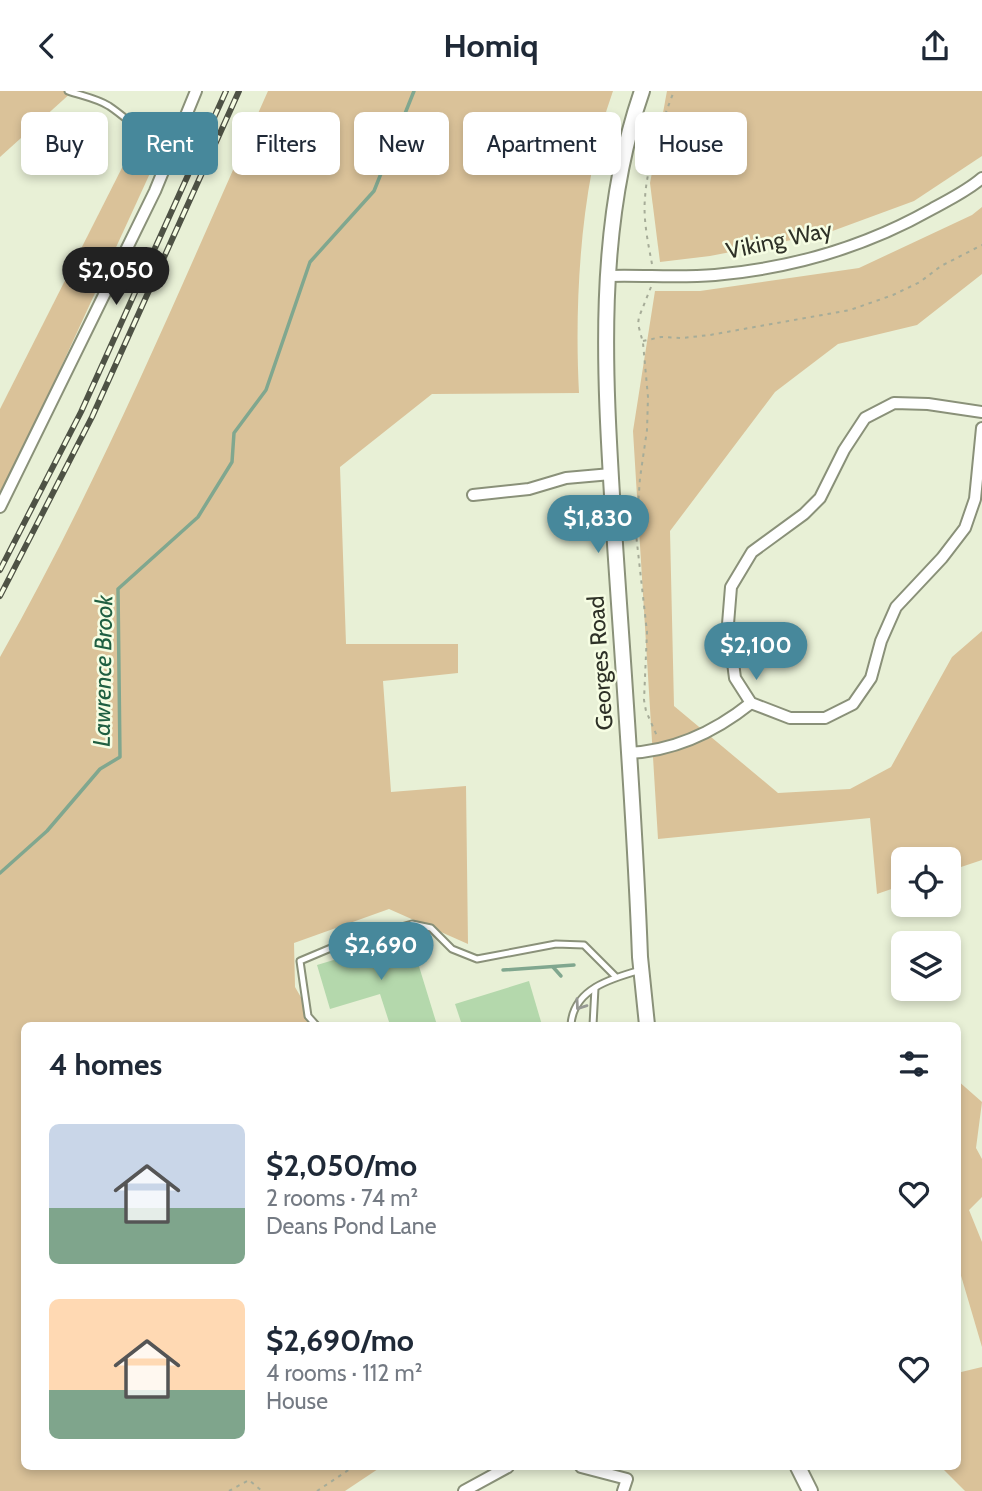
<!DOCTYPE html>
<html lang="en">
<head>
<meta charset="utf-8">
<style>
	:root { --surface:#fff; --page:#f2f2f3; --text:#1f2937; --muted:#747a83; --accent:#47889b }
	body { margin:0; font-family:Cabin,sans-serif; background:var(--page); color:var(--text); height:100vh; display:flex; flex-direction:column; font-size:26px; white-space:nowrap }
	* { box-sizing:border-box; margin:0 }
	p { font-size:23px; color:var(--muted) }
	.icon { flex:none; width:38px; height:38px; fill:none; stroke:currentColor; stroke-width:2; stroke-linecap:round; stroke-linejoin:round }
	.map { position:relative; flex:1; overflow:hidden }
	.panel { position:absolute; left:21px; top:931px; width:940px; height:448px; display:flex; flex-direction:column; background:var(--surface); border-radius:10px; box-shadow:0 4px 10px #0003 }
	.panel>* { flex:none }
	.top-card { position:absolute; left:21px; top:21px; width:942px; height:63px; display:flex; gap:14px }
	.tools { position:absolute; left:891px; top:756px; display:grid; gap:14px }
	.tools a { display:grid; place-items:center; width:70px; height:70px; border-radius:10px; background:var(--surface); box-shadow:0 4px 10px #0003; font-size:35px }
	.price { position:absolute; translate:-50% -60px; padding:0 16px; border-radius:24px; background:var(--accent); color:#fff; font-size:23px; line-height:46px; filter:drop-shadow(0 2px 4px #0008) }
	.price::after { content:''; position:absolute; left:50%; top:42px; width:21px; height:16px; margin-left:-10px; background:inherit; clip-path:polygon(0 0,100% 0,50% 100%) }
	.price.current { background:#222; color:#fff }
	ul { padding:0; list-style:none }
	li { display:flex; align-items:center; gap:21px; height:175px; padding:0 28px }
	li span { display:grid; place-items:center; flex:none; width:196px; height:140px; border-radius:10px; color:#555 }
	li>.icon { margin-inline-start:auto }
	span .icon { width:84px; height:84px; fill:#fffc; stroke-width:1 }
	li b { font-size:30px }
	h2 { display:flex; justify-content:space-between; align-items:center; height:84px; padding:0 28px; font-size:30px }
	.tag { padding:0 24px; border-radius:10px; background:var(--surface); box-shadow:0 4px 10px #0003; font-size:24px; line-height:63px }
	.tag.current { background:var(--accent); color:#fff }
	header { display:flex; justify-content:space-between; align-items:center; height:91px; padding:0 28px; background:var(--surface); font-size:32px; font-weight:800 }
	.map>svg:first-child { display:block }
</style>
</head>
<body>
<header><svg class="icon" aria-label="back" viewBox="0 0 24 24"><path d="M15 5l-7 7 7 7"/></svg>Homiq<svg class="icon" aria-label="share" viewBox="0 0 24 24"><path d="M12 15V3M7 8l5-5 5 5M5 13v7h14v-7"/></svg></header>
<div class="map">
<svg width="982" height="1400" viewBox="0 0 982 1400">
	<rect width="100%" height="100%" fill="#e8f0d6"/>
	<!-- green -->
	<g fill="#dac299">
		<path d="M 0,0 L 73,0 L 0,66 Z"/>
		<path d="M 268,0 L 613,0 C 581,89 574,207 579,302 L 432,303 L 340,376 L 346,553 L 458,553 L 458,582 L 383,590 L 391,701 L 466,695 L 468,853 L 389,818 L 294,852 L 295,896 L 317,934 L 24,934 L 24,1376 L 381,1376 L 345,1400 L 0,1400 L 0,566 C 103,384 183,190 268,0 Z"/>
		<path d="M 667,0 L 982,0 L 982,65 L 914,110 L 827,142 L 710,165 L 660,171 L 650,92 Z"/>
		<path d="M 133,55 L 157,67 L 34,335 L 0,401 L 0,318 Z"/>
		<path d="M 982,116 L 982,183 L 917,234 L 838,253 L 775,301 L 670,440 L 674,615 L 778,702 L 850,698 L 891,676 L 952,566 L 982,540 L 982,769 L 949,780 L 948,768 L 903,768 L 903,794 L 877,803 L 870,727 L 658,748 L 633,340 L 655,200 L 700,200 L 859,177 L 972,124 Z"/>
		<path d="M 957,989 L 982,1011 L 976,1057 L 982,1068 L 982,1106 L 969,1119 L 982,1151 L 982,1256 L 957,1171 Z"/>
		<path d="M 982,1276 L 982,1400 L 965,1400 L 941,1376 L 957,1376 L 957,1282 Z"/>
	</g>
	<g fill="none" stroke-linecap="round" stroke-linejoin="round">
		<!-- stream -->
		<g stroke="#80a78f" stroke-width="3.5">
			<path d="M 0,782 L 47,740 L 100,678 L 120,666 L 118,498 L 198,426 L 232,371 L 234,342 L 266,299 L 310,171 L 374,100 L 414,0"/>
			<path d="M 553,876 L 561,885"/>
			<path d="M 503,879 L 574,874"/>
		</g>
	</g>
	<!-- building -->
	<g fill="#b4d8ac">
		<path d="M 410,846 L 437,934 L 390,934 L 380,903 L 330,918 L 317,874 Z"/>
		<path d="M 529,890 L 542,934 L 462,934 L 455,913 Z"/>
	</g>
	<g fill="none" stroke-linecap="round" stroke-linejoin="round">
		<defs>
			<g id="lane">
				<path d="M 68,0 C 82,5 96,7 109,15 C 130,29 150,51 173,59"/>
				<path d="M 316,934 L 308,925 L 300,870 L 338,854 L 412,833 L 431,837 L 452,858 L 477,868 L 556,853 L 584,854 L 616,886"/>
				<path d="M 571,934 C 573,898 612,887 641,879"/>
				<path d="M 593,934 L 595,897"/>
			</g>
			<g id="street">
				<path d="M 608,185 C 644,184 680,187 715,184 C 793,177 865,156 932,118 C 950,108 967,100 982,87"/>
				<path d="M 982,321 L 928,313 L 894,312 L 865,327 L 844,359 L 820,407 L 804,423 L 752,461 L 731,496 L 728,533 L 735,587 L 751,612 L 790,627 L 825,627 L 853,613 L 871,587 L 881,550 L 896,516 L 942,467 L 965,437 L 975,408 L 982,337"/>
				<path d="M 473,404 L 529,398 L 566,387 L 611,383"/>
				<path d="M 0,416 L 155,100 L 196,0"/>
				<path d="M 628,662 C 674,660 716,640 751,612"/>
				<path d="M 581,1376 L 627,1388 L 623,1400"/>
				<path d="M 464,1400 L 508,1376"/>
			</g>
			<g id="secondary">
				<path d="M 642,0 C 592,144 606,303 615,453 C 624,590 635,728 640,866 L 647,934"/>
				<path d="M 798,1376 L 810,1400"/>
			</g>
		</defs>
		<!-- lane casing -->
		<use href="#lane" stroke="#8a9179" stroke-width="9"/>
		<!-- street casing -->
		<use href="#street" stroke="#8a9179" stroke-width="14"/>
		<!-- secondary casing -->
		<use href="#secondary" stroke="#8a9179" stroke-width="18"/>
		<!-- path -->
		<g stroke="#a6ac98" stroke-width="2" stroke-dasharray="3.5 5" stroke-linecap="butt">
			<path d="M 652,173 C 648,152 643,128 645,107 C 647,73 662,31 674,0"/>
			<path d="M 651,196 L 639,226 L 638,233 L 643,252 L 648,306 L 647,339 L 640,387 L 636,443 L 647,541 L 644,609 L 646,620 L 657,645"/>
			<path d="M 643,250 L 661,246 L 682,247 L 710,244 L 850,219 L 893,204 L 920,191 L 941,175 L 982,154"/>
			<path d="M 229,1400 L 249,1389 L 262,1400"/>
			<path d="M 317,1400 L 353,1376"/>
		</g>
		<!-- lane -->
		<use href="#lane" stroke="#fff" stroke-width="5"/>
		<!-- street -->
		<use href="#street" stroke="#fff" stroke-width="10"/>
		<!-- secondary -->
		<use href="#secondary" stroke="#fff" stroke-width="14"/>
		<defs>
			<g id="rail">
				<path d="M 0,479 L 81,321 L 226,0"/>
				<path d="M 0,505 L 92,326 L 239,0"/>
			</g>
		</defs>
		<!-- rail casing -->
		<use href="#rail" stroke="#4e5245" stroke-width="6"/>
		<!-- rail -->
		<use href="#rail" stroke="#f6fde3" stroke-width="3.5" stroke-dasharray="10" stroke-linecap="butt"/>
	</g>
	<!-- one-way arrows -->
	<defs><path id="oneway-chevron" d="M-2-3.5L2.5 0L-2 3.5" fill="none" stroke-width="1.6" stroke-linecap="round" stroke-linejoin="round" transform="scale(1.75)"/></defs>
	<use stroke="#969893" href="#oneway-chevron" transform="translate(580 914) rotate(125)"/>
	<g text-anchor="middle" stroke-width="5" stroke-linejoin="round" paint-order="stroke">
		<!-- street labels -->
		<g font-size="23" fill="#2e3127" stroke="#f6fde3">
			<text transform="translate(779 149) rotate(-12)" y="8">Viking Way</text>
			<text transform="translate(600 572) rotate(-94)" y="8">Georges Road</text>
		</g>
		<!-- water labels -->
		<g font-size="24" font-style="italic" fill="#1f5f41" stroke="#f6fde3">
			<text transform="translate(103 580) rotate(-89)" y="8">Lawrence Brook</text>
		</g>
	</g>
</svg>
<div class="tools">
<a><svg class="icon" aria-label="locate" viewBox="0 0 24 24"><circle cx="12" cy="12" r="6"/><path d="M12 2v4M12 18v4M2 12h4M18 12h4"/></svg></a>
<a><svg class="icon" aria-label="layers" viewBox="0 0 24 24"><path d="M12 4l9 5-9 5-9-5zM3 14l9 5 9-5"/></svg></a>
</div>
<b class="price current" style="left:116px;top:216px">$2,050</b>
<b class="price" style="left:598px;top:464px">$1,830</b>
<b class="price" style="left:756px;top:591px">$2,100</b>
<b class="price" style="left:381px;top:891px">$2,690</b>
<div class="top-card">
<a class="tag">Buy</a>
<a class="tag current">Rent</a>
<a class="tag">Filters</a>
<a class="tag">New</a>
<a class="tag">Apartment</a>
<a class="tag">House</a>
</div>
<section class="panel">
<h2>4 homes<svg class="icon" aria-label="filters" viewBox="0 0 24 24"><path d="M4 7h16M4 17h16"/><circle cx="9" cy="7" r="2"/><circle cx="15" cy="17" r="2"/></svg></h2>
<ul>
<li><span style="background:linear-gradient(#c9d6e8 60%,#7fa58c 0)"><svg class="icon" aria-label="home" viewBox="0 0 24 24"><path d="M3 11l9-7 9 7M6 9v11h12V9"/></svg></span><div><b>$2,050/mo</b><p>2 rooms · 74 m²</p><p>Deans Pond Lane</p></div><svg class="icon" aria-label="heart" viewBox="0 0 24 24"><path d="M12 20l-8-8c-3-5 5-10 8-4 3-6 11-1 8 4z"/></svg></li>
<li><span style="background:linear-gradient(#ffd9b3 65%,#7fa58c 0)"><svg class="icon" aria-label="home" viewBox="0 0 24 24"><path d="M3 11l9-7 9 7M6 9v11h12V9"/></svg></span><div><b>$2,690/mo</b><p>4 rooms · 112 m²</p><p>House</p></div><svg class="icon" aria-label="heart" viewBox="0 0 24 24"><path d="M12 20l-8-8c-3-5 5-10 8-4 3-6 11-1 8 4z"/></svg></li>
</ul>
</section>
</div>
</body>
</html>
